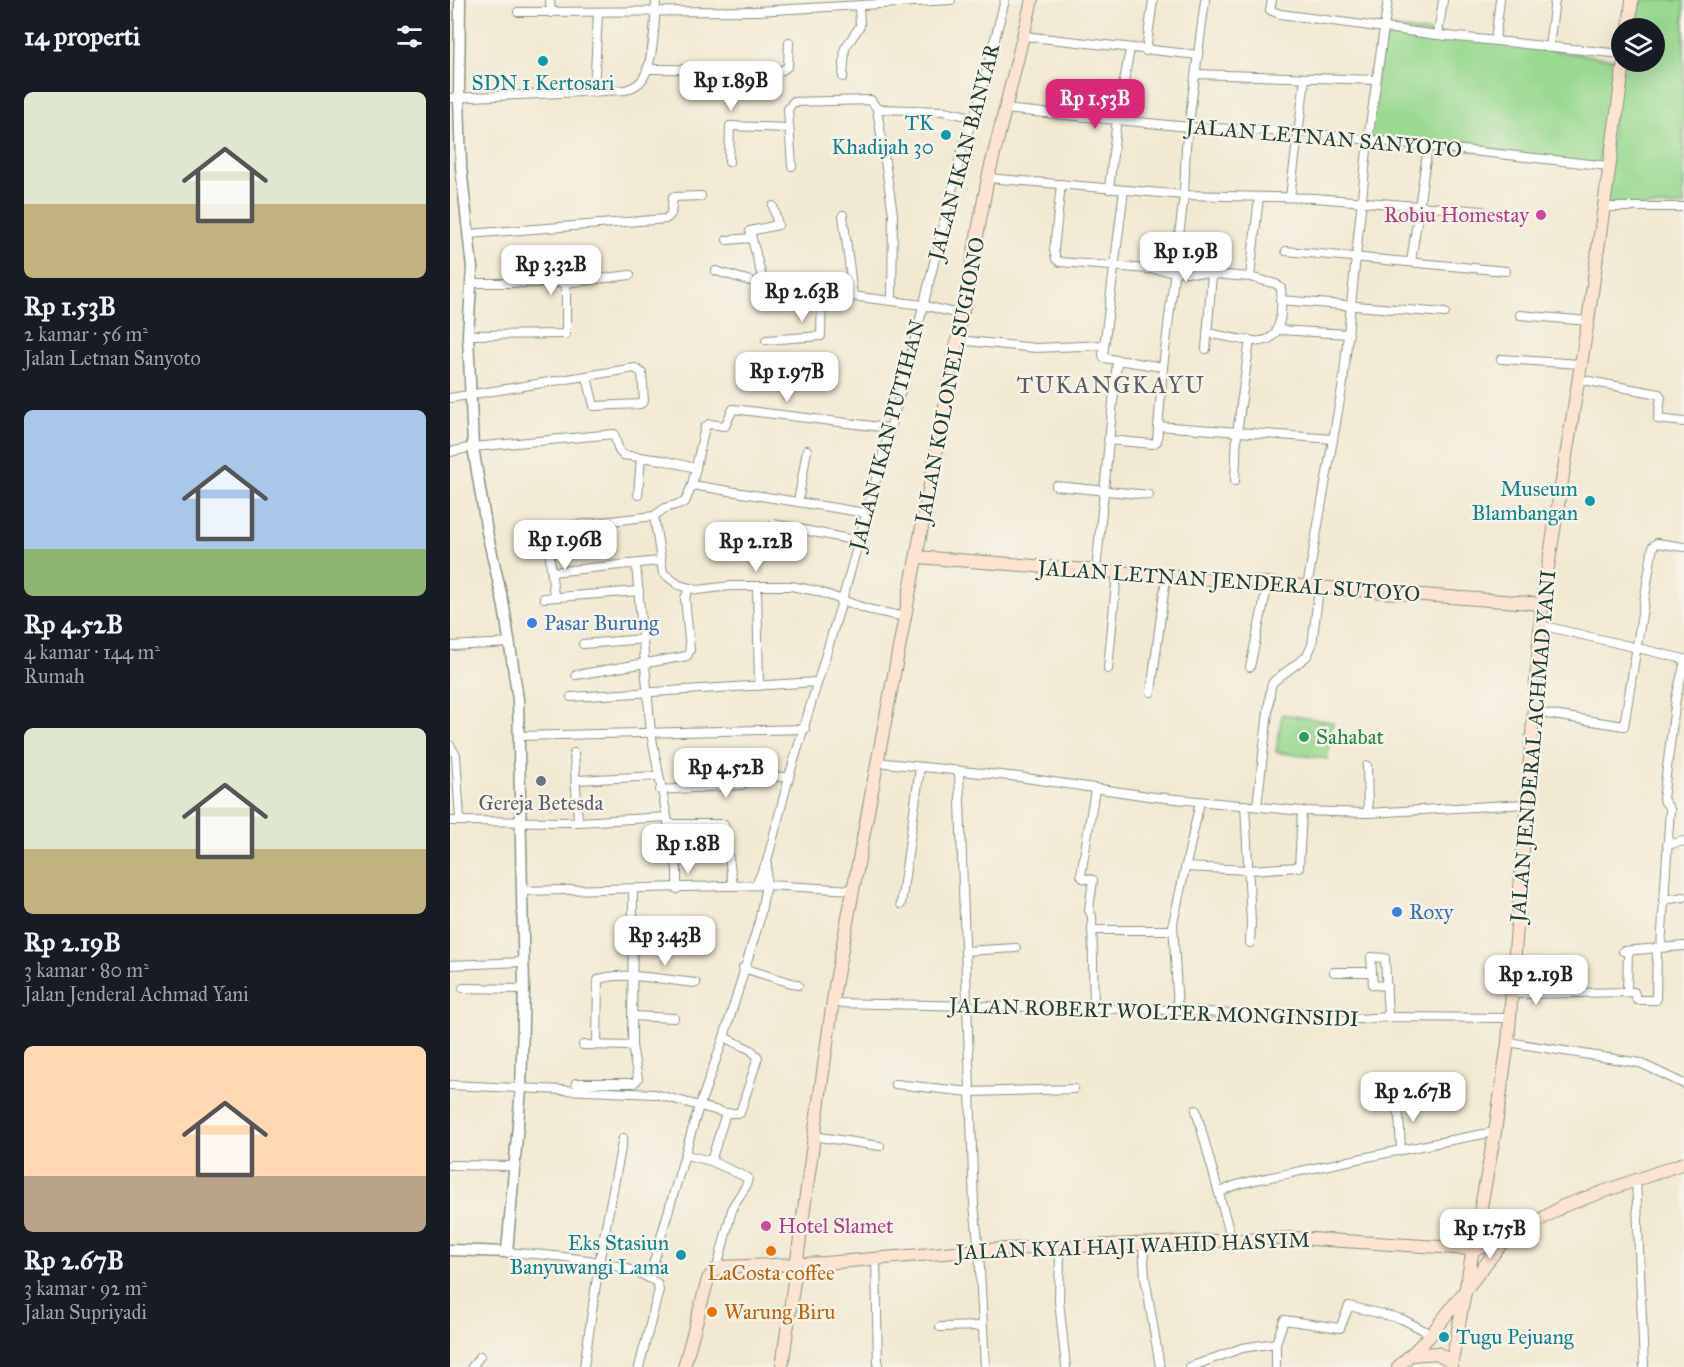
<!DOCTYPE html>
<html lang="id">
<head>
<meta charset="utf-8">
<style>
	:root { --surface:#171b24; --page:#20242c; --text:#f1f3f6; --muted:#9ea1a6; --accent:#db2777 }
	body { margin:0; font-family:"IM FELL Great Primer",serif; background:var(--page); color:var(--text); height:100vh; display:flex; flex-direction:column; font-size:22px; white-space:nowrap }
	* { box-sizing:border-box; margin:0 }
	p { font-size:20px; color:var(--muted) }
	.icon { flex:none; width:33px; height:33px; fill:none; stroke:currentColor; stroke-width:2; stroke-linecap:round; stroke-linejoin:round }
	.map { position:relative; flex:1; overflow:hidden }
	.drawer { display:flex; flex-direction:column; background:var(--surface); width:450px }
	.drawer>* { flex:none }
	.controls { position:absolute; left:1161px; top:18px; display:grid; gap:12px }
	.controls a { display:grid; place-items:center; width:54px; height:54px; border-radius:50%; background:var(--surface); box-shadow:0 6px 24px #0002; font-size:30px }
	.price { position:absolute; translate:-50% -51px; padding:0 14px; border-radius:12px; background:#fff; color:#222; font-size:20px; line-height:39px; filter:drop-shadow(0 2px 3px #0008) }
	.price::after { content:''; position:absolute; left:50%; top:36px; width:18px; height:14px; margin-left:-9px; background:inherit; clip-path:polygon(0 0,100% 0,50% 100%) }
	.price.selected { background:var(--accent); color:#fff }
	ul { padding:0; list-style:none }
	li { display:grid; align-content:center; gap:12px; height:318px; padding:0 24px }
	li span { display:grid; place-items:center; height:186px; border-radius:9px; color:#555 }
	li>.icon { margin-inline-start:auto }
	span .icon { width:108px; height:108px; fill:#fffc; stroke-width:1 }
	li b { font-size:26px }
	h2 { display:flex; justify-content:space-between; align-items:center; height:72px; padding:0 24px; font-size:26px }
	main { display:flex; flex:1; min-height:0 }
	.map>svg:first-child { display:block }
</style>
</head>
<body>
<main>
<section class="drawer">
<h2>14 properti<svg class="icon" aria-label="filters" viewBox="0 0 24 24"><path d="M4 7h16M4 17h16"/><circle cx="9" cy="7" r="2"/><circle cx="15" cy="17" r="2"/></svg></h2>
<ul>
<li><span style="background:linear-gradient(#dfe7d0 60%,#c2b280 0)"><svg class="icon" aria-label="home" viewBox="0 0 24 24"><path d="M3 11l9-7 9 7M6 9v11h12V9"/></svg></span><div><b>Rp 1.53B</b><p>2 kamar · 56 m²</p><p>Jalan Letnan Sanyoto</p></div></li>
<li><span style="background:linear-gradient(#a9c7e8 75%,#8fb573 0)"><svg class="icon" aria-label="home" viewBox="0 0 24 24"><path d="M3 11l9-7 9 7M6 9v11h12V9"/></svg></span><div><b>Rp 4.52B</b><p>4 kamar · 144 m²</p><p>Rumah</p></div></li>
<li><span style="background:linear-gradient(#dfe7d0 65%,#c2b280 0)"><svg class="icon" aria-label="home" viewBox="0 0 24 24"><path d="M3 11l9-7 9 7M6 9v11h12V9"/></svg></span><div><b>Rp 2.19B</b><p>3 kamar · 80 m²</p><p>Jalan Jenderal Achmad Yani</p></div></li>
<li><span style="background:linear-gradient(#ffd9b3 70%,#b9a48a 0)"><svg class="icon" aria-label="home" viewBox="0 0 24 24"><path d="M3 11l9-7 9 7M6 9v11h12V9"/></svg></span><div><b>Rp 2.67B</b><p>3 kamar · 92 m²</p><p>Jalan Supriyadi</p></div></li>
</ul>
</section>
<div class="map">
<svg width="1234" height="1367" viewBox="0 0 1234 1367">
	<rect width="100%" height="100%" fill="#f7f3e8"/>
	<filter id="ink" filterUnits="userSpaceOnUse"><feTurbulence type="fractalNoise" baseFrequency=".0167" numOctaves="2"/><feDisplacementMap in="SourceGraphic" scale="12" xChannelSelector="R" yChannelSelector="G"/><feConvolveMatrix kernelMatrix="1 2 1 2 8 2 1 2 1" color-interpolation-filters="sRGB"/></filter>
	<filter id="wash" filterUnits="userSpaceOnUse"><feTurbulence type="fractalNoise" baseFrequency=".008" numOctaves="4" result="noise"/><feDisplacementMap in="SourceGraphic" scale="24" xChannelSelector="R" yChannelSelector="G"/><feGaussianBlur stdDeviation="1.35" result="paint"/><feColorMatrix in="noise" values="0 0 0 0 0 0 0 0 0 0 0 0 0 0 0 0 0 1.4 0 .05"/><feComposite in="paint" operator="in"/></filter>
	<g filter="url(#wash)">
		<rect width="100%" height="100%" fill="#f2e9d2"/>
		<!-- green -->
		<g fill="#99d990" stroke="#5c8b62" stroke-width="1.5">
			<path d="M 1182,0 L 1234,0 L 1234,206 L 1153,207 L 1171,48 L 1172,62 L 1204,62 L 1204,28 L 1174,28 Z"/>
			<path d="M 933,26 L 1169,60 L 1148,165 L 918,139 Z"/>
			<path d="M 832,714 L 883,722 L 877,759 L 826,752 Z"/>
		</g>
	</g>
	<g filter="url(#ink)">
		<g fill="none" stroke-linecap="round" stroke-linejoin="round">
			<defs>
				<g id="minor">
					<path d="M 100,0 L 101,13"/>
					<path d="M 822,0 L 820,10 L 830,14 L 988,35 L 1172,54"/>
					<path d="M 68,12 L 306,11 L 501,0"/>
					<path d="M 988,35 L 993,0"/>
					<path d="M 573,36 L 748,55"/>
					<path d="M 1045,41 L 1050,0"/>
					<path d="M 1099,47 L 1105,0"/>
					<path d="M 696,51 L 703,0"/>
					<path d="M 197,69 L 333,70 L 338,66 L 339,42"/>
					<path d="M 746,74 L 926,80"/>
					<path d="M 393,77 L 395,48 L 410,26 L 409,6"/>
					<path d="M 144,93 L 148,13"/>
					<path d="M 0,98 L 176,90 C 180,88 186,86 189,83 C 204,71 205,19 206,0"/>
					<path d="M 427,109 L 443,214 L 442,301"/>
					<path d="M 554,109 L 739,127 L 848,132 L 1159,166"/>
					<path d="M 279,162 L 280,126 L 338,128"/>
					<path d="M 342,166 L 338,109 L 343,102 L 421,100 L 427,109 L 494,111 L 522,117"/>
					<path d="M 538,178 L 734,195 L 864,198 L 1033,211"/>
					<path d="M 611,184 L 604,250 L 606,259 L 610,262 L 800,277 L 809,197"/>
					<path d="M 659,189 L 667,119 L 680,49"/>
					<path d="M 674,190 L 653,355 L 654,358 L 713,367"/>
					<path d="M 840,197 L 855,79"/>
					<path d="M 323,206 L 328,225 L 300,231 L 314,285 L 473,305 L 512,315"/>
					<path d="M 1153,207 L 1234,207"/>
					<path d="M 393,215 L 403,295"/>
					<path d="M 19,234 L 216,219 L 221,214 L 223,197 L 251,196"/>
					<path d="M 277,240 L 301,238"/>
					<path d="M 836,251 L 1056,271"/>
					<path d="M 961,262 L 978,146"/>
					<path d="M 266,271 L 314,285"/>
					<path d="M 21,283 L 116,283 L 180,275"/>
					<path d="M 830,300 L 995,313"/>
					<path d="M 1070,315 L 1138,321"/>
					<path d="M 828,330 L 899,334"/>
					<path d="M 757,333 C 810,342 835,358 831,288 L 826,284 L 800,277"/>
					<path d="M 18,335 L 116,334 L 116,283"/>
					<path d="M 316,340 L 371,336 L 372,292"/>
					<path d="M 508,340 L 586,348 L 654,345"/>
					<path d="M 756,349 L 762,274"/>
					<path d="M 1051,359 L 1131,364"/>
					<path d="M 1128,379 L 1209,394 L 1211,397 L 1208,419 L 1234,422"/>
					<path d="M 0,398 L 185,368 L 192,373 L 194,401 L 190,404 L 144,406 L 137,377"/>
					<path d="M 708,426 L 883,439"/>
					<path d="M 658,440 L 703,444 L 707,441 L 713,367 L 734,195 L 736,146 L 755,0"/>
					<path d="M 0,452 L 23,447 L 164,434 L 169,451 L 173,455 L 212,460 L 246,468"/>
					<path d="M 785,481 L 787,433 L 800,340"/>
					<path d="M 242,485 L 416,513"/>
					<path d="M 606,486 L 699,495"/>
					<path d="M 188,495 L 191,457"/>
					<path d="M 348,502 L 357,450"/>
					<path d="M 204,516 L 213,573 L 229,585 L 248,590 L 280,586 L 341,586 L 367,591 L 417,609 L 455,617"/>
					<path d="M 324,524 L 408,541"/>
					<path d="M 91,529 L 204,516 L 215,508 L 235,502 L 242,485 L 255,427 L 259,424 L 275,426 L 283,409 L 439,428"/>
					<path d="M 99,549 L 104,596"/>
					<path d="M 186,564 L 201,733 L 227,869 L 227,889"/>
					<path d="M 646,571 L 667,362"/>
					<path d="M 102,572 L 209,561"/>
					<path d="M 307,586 L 309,686"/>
					<path d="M 857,587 L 893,383 L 918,140 L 938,0"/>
					<path d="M 94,598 L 189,591"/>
					<path d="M 1090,625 L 1234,659"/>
					<path d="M 133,644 L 194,639"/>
					<path d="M 0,646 L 60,643"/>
					<path d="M 800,667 L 818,583"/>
					<path d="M 658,669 L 667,573"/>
					<path d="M 126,675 L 237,656 L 240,650 L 235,598 L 239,589"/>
					<path d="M 701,692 L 716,577"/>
					<path d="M 121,697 L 367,682"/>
					<path d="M 1084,712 L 1174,726 L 1203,546 L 1207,543 L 1234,547"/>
					<path d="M 69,736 L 355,729"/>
					<path d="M 0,745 L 6,755 L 10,820"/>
					<path d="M 124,753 L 128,822"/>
					<path d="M 426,762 L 569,777 L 705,797 L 852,811 L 918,813 L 1076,804"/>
					<path d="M 917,766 L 918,813"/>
					<path d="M 509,772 L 524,1205 L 529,1250 L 535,1367"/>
					<path d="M 126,780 L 208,776"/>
					<path d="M 210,790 L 292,785 L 299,776 L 339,777"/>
					<path d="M 795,805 L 801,922 L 800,943"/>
					<path d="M 807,806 L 821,686 L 824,681 L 857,656 L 862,645 L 869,589"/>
					<path d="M 0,821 L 128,822 L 217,817"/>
					<path d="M 218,824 L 274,824 L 283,886"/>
					<path d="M 1217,845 L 1234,841"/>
					<path d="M 735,867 L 798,870 L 849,867 L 852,811"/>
					<path d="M 306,885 L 317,861 L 339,777 L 392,601 L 464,343 L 514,142 L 527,108 L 555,0"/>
					<path d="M 72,891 L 316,885 L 403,890"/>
					<path d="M 1213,900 L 1234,897"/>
					<path d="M 451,904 L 470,768"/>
					<path d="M 642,930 L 723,930"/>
					<path d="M 1211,947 L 1220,809 L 1213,799 L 1226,698 L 1234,665"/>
					<path d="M 515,951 L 566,948"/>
					<path d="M 1173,951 L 1234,946"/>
					<path d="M 0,965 L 73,962"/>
					<path d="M 293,968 L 348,985"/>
					<path d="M 884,972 L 921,972"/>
					<path d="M 937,986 L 923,985 L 921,957 L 935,958 L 938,1017"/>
					<path d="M 13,988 L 74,989"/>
					<path d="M 1177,992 L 1178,951"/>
					<path d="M 1063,994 L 1184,992 L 1187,1000 L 1206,1000 L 1207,947"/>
					<path d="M 383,1003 L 728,1010 L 880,1021 L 938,1017 L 1061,1018"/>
					<path d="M 644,1008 L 642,916 L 639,910 L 643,880 L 633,878 L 631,875 L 645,789"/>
					<path d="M 728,1010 L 723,923 L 750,802"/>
					<path d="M 182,1016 L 224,1018"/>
					<path d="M 274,1037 L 301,1050 L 308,1057 L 290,1113 L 276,1113"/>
					<path d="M 1058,1042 L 1190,1063 L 1234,1084"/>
					<path d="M 133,1045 L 182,1046"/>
					<path d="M 147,1045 L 148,980 C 168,970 222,981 246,983"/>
					<path d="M 126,1083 L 184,1083 L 188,1079 L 182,1046 L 183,889"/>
					<path d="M 445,1084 L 520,1092 L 624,1089"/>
					<path d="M 0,1085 L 205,1094 L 276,1113 L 261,1161"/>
					<path d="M 948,1100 L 951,1148"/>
					<path d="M 746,1110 L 782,1241"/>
					<path d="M 363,1136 L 430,1146"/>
					<path d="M 236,1155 L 261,1161 L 298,1178 L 296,1186 L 283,1206 L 267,1268"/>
					<path d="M 0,1165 L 64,1166"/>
					<path d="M 1186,1179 L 1194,1367"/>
					<path d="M 770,1193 C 783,1182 824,1177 841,1173 C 909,1159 976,1144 1045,1132"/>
					<path d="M 693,1245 L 695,1277 L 710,1367"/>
					<path d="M 610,1248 L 609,1301 L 616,1367"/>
					<path d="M 57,1252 C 97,1255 174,1259 207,1283 L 209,1290 L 189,1367"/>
					<path d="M 426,1257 L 428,1367"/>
					<path d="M 199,1278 L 247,1113 L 274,1037 L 309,922 L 316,885 L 317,861"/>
					<path d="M 490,1327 L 533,1326"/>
					<path d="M 826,1343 L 834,1320 L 890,1328 L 899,1306 L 952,1319 L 981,1334"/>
					<path d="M 22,1367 L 30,1356"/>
					<path d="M 134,1367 L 150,1257 L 173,1138"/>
					<path d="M 740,1367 L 792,1348 L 826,1343 L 826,1367"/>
				</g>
				<path id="tertiary" d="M 0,1250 L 57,1252 L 71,1089 L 74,989 L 68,699 L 54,607 L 37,532 L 23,447 L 18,335 L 22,268 L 11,167 L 9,97 L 10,0"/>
				<g id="secondary">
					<path d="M 1179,28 L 1182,0"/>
					<path d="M 467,557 L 1092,604"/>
					<path d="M 961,1355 L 987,1353 L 1002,1362"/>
					<path d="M 234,1367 L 258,1279 L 265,1270 L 271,1267 L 375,1263 L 529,1250 L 845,1238 L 1022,1249 L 1052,1243 L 1113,1206 L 1234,1163"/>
					<path d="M 332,1367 L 385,986 L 538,178 L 582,0"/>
					<path d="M 948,1367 L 979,1337 L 1052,1243"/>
					<path d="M 1001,1367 L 1045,1132 L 1058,1042 L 1092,604 L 1138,321 L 1174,62"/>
				</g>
			</defs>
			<!-- minor casing -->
			<use href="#minor" stroke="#889383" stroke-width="10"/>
			<!-- tertiary casing -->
			<use href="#tertiary" stroke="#889383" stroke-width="13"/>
			<!-- secondary casing -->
			<use href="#secondary" stroke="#889383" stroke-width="14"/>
			<!-- minor -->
			<use href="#minor" stroke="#fff" stroke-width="8"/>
			<!-- tertiary -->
			<use href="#tertiary" stroke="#fff" stroke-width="10"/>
			<!-- secondary -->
			<use href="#secondary" stroke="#fde4d0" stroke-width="12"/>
		</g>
	</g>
	<!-- markers -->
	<g fill="#0f9aa8" stroke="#f7f3e8" stroke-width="2">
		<circle cx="93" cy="61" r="6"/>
		<circle cx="496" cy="135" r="6"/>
		<circle cx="1140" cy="501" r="6"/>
		<circle cx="231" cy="1255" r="6"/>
		<circle cx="994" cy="1337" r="6"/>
	</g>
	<g fill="#d1479c" stroke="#f7f3e8" stroke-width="2">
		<circle cx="1091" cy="215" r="6"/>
		<circle cx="316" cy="1226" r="6"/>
	</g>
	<g fill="#3f7fe0" stroke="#f7f3e8" stroke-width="2">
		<circle cx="82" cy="623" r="6"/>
		<circle cx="947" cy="912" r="6"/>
	</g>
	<circle fill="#2e9e5b" stroke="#f7f3e8" stroke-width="2" cx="854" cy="737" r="6"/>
	<circle fill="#6b7280" stroke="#f7f3e8" stroke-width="2" cx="91" cy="781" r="6"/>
	<g fill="#e8710a" stroke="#f7f3e8" stroke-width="2">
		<circle cx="321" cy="1251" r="6"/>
		<circle cx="262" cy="1312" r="6"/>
	</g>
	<g text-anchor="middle" stroke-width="5" stroke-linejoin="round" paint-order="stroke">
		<!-- culture labels -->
		<g font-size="21" fill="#0d838f" stroke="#f7f3e8" text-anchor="end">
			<text x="93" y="90" text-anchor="middle">SDN 1 Kertosari</text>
			<text x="484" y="130">TK<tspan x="484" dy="24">Khadijah 30</tspan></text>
			<text x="1128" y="496">Museum<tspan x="1128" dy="24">Blambangan</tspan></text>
			<text x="219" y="1250">Eks Stasiun<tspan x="219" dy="24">Banyuwangi Lama</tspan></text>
			<text x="1006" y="1344" text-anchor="start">Tugu Pejuang</text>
		</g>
		<!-- street labels -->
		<g font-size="21" fill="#1f3d34" stroke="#f7f3e8">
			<text transform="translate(874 138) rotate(5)" y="7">JALAN LETNAN SANYOTO</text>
			<text transform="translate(514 152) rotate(-75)" y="7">JALAN IKAN BANYAR</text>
			<text transform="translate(500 380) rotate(-79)" y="7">JALAN KOLONEL SUGIONO</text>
			<text transform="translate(437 435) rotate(-75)" y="7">JALAN IKAN PUTIHAN</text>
			<text transform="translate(779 581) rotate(4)" y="7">JALAN LETNAN JENDERAL SUTOYO</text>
			<text transform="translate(1083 746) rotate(-85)" y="7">JALAN JENDERAL ACHMAD YANI</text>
			<text transform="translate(704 1012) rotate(2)" y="7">JALAN ROBERT WOLTER MONGINSIDI</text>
			<text transform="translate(683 1246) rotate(-2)" y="7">JALAN KYAI HAJI WAHID HASYIM</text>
		</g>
		<!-- hotel labels -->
		<g font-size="21" fill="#b23c85" stroke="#f7f3e8" text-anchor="end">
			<text x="1079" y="222">Robiu Homestay</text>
			<text x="328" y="1233" text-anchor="start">Hotel Slamet</text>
		</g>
		<!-- shop labels -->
		<g font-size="21" fill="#366cbe" stroke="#f7f3e8" text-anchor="start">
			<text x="94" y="630">Pasar Burung</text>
			<text x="959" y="919">Roxy</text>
		</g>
		<!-- leisure labels -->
		<g font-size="21" fill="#27864d" stroke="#f7f3e8" text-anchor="start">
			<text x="866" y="744">Sahabat</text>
		</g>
		<!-- worship labels -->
		<g font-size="21" fill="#5b616d" stroke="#f7f3e8">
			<text x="91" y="810">Gereja Betesda</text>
		</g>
		<!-- food labels -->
		<g font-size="21" fill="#c56008" stroke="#f7f3e8">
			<text x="321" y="1280">LaCosta coffee</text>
			<text x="274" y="1319" text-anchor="start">Warung Biru</text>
		</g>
		<!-- quarter labels -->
		<g font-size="24" letter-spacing="1.5" fill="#5a5f67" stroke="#f7f3e8">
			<text x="661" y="393">TUKANGKAYU</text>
		</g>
	</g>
</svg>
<div class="controls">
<a><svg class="icon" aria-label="layers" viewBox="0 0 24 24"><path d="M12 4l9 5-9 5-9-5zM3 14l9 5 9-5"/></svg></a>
</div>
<b class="price" style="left:281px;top:112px">Rp 1.89B</b>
<b class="price selected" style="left:645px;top:130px">Rp 1.53B</b>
<b class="price" style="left:736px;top:283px">Rp 1.9B</b>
<b class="price" style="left:101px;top:296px">Rp 3.32B</b>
<b class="price" style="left:352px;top:323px">Rp 2.63B</b>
<b class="price" style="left:337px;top:403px">Rp 1.97B</b>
<b class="price" style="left:115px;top:571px">Rp 1.96B</b>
<b class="price" style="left:306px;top:573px">Rp 2.12B</b>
<b class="price" style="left:276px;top:799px">Rp 4.52B</b>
<b class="price" style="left:238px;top:875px">Rp 1.8B</b>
<b class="price" style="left:215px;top:967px">Rp 3.43B</b>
<b class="price" style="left:1086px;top:1006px">Rp 2.19B</b>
<b class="price" style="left:963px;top:1123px">Rp 2.67B</b>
<b class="price" style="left:1040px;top:1260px">Rp 1.75B</b>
</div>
</main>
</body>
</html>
